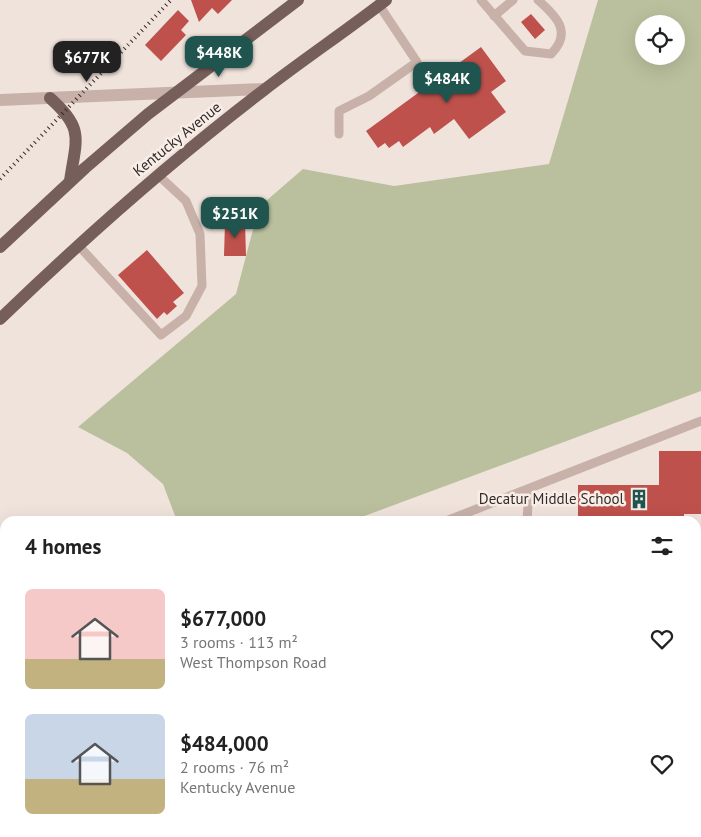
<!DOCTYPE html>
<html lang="en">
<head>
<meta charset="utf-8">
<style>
	:root { --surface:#fff; --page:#f6f6f6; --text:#222; --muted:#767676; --accent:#20544e }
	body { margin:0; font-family:"PT Sans",sans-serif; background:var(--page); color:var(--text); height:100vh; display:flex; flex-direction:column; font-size:19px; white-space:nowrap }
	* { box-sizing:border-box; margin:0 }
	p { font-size:16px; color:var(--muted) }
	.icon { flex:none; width:28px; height:28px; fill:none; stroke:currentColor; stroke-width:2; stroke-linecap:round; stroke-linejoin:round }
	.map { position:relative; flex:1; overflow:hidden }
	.sheet { position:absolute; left:0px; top:516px; width:701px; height:321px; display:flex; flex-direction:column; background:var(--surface); border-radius:15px 15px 0 0; box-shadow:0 5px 20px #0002 }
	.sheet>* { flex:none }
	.controls { position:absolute; left:635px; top:15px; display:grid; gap:10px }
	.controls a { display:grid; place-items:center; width:50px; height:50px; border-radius:50%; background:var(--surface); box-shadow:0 5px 20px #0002; font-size:25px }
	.price { position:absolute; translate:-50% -42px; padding:0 11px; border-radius:10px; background:var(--accent); color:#fff; font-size:16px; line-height:32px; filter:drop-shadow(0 1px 2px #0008) }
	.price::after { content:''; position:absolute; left:50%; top:30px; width:15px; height:11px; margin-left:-8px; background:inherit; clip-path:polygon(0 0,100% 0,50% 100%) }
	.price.selected { background:#222; color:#fff }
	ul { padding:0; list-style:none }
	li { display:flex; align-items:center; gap:15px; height:125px; padding:0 25px }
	li span { display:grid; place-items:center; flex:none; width:140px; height:100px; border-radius:8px; color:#555 }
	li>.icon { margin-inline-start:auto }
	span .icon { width:60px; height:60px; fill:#fffc; stroke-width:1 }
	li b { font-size:21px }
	h2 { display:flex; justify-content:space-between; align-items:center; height:60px; padding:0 25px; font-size:21px }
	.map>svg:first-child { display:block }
</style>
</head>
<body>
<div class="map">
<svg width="701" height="837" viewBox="0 0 701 837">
	<rect width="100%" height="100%" fill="#f0e3dc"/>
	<!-- green -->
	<path fill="#babf9d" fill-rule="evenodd" d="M 598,0 L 701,0 L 701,391 L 351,521 L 177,521 L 163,484 L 127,453 L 78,427 L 236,294 L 259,207 L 303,169 L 394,186 L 549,164 ZM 644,24 L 676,24 L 676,56 L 644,56 Z"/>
	<!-- building -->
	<g fill="#bf514c">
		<path d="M 191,0 L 232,0 L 218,14 L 212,8 L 199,22 Z"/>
		<path d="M 178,10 L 189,21 L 181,30 L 186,35 L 161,61 L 145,45 Z"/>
		<path d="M 531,14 L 545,30 L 535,39 L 521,22 Z"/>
		<path d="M 481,47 L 506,81 L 491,92 L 506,112 L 469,139 L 454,119 L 434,134 L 430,127 L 403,147 L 399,141 L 389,148 L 385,143 L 378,148 L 366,131 Z"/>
		<path d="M 225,222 L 245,222 L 246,256 L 224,256 Z"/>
		<path d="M 147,250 L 184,293 L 173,302 L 177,306 L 167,315 L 164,312 L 157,319 L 118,275 Z"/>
		<path d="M 659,451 L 701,451 L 701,514 L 684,514 L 684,521 L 578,521 L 578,485 L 659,485 Z"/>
		<path d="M 696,530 L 701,533 L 701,582 L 696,585 Z"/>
		<rect x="696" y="602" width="5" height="58"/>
		<rect x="0" y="701" width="5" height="64"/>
		<path d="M 696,812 L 701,812 L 701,837 L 656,837 L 656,832 L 696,832 Z"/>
	</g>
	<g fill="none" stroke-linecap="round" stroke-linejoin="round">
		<!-- lane -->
		<g stroke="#c8b1a9" stroke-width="9">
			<path d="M 481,0 L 525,51 L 551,54 C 573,32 556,16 538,0"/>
			<path d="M 494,16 L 513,0"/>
			<path d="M 339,134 L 339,111 L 369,96 L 417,62 L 379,5"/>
			<path d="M 78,245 L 161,335 L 186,316 L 202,286 L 200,234 L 186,201 L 158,175"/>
			<path d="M 446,521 L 701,421"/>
			<path d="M 527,521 L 529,489"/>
			<path d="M 0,574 L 5,577"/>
			<path d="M 159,832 L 170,837"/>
			<path d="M 490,832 L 495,832"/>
			<path d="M 568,832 L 569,837"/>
		</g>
		<!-- street -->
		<path stroke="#c8b1a9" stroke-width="12" d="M 0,100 L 264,89"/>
		<!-- primary -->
		<g stroke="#765e5a" stroke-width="12">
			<path d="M 50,98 C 85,129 76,139 70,181"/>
			<path d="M 0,247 L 85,168 L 148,114 L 298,0"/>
			<path d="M 0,319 C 84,238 171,161 264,90 C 304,59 346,31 386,0"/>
		</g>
		<!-- rail -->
		<path stroke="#352a28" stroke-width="4" stroke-dasharray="1 4" stroke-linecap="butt" d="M 0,179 L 171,0"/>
	</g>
	<!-- icons -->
	<defs>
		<symbol id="building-bare" viewBox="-9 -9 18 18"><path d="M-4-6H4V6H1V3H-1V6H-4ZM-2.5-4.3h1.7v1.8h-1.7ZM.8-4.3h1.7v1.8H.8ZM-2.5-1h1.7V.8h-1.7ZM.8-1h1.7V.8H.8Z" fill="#20544e" stroke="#f8eee8" stroke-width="2.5" paint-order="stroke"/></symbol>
	</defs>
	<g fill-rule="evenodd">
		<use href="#building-bare" x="625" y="485" width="28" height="28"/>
	</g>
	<g text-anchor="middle" stroke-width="5" stroke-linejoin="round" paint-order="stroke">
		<!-- street labels -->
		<g font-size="15" fill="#352a28" stroke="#f8eee8">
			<text transform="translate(177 139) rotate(-39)" y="5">Kentucky Avenue</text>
		</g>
		<!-- poi labels -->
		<g font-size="15" fill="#352a28" stroke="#f8eee8" text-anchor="end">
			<text x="624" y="504">Decatur Middle School</text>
		</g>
	</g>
</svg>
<div class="controls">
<a><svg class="icon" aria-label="locate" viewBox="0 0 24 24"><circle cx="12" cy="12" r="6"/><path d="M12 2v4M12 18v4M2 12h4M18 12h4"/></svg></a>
</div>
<b class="price" style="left:219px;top:78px">$448K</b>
<b class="price selected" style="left:87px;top:83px">$677K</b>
<b class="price" style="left:447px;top:104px">$484K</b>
<b class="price" style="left:235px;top:239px">$251K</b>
<section class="sheet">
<h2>4 homes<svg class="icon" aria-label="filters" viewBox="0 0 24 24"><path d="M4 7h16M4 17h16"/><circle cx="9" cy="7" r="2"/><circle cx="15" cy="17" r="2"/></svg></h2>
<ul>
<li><span style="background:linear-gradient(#f6c9c9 70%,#c2b280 0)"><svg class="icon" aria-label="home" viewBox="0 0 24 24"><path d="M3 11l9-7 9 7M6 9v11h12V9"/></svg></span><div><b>$677,000</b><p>3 rooms · 113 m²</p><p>West Thompson Road</p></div><svg class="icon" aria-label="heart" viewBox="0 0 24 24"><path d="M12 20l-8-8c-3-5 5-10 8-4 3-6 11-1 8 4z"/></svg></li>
<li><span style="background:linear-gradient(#c9d6e8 65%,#c2b280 0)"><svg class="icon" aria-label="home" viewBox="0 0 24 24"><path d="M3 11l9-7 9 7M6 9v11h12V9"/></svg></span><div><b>$484,000</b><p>2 rooms · 76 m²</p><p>Kentucky Avenue</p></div><svg class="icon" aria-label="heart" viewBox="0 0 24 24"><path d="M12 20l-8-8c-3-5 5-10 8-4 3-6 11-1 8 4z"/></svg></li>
</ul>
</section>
</div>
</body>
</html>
